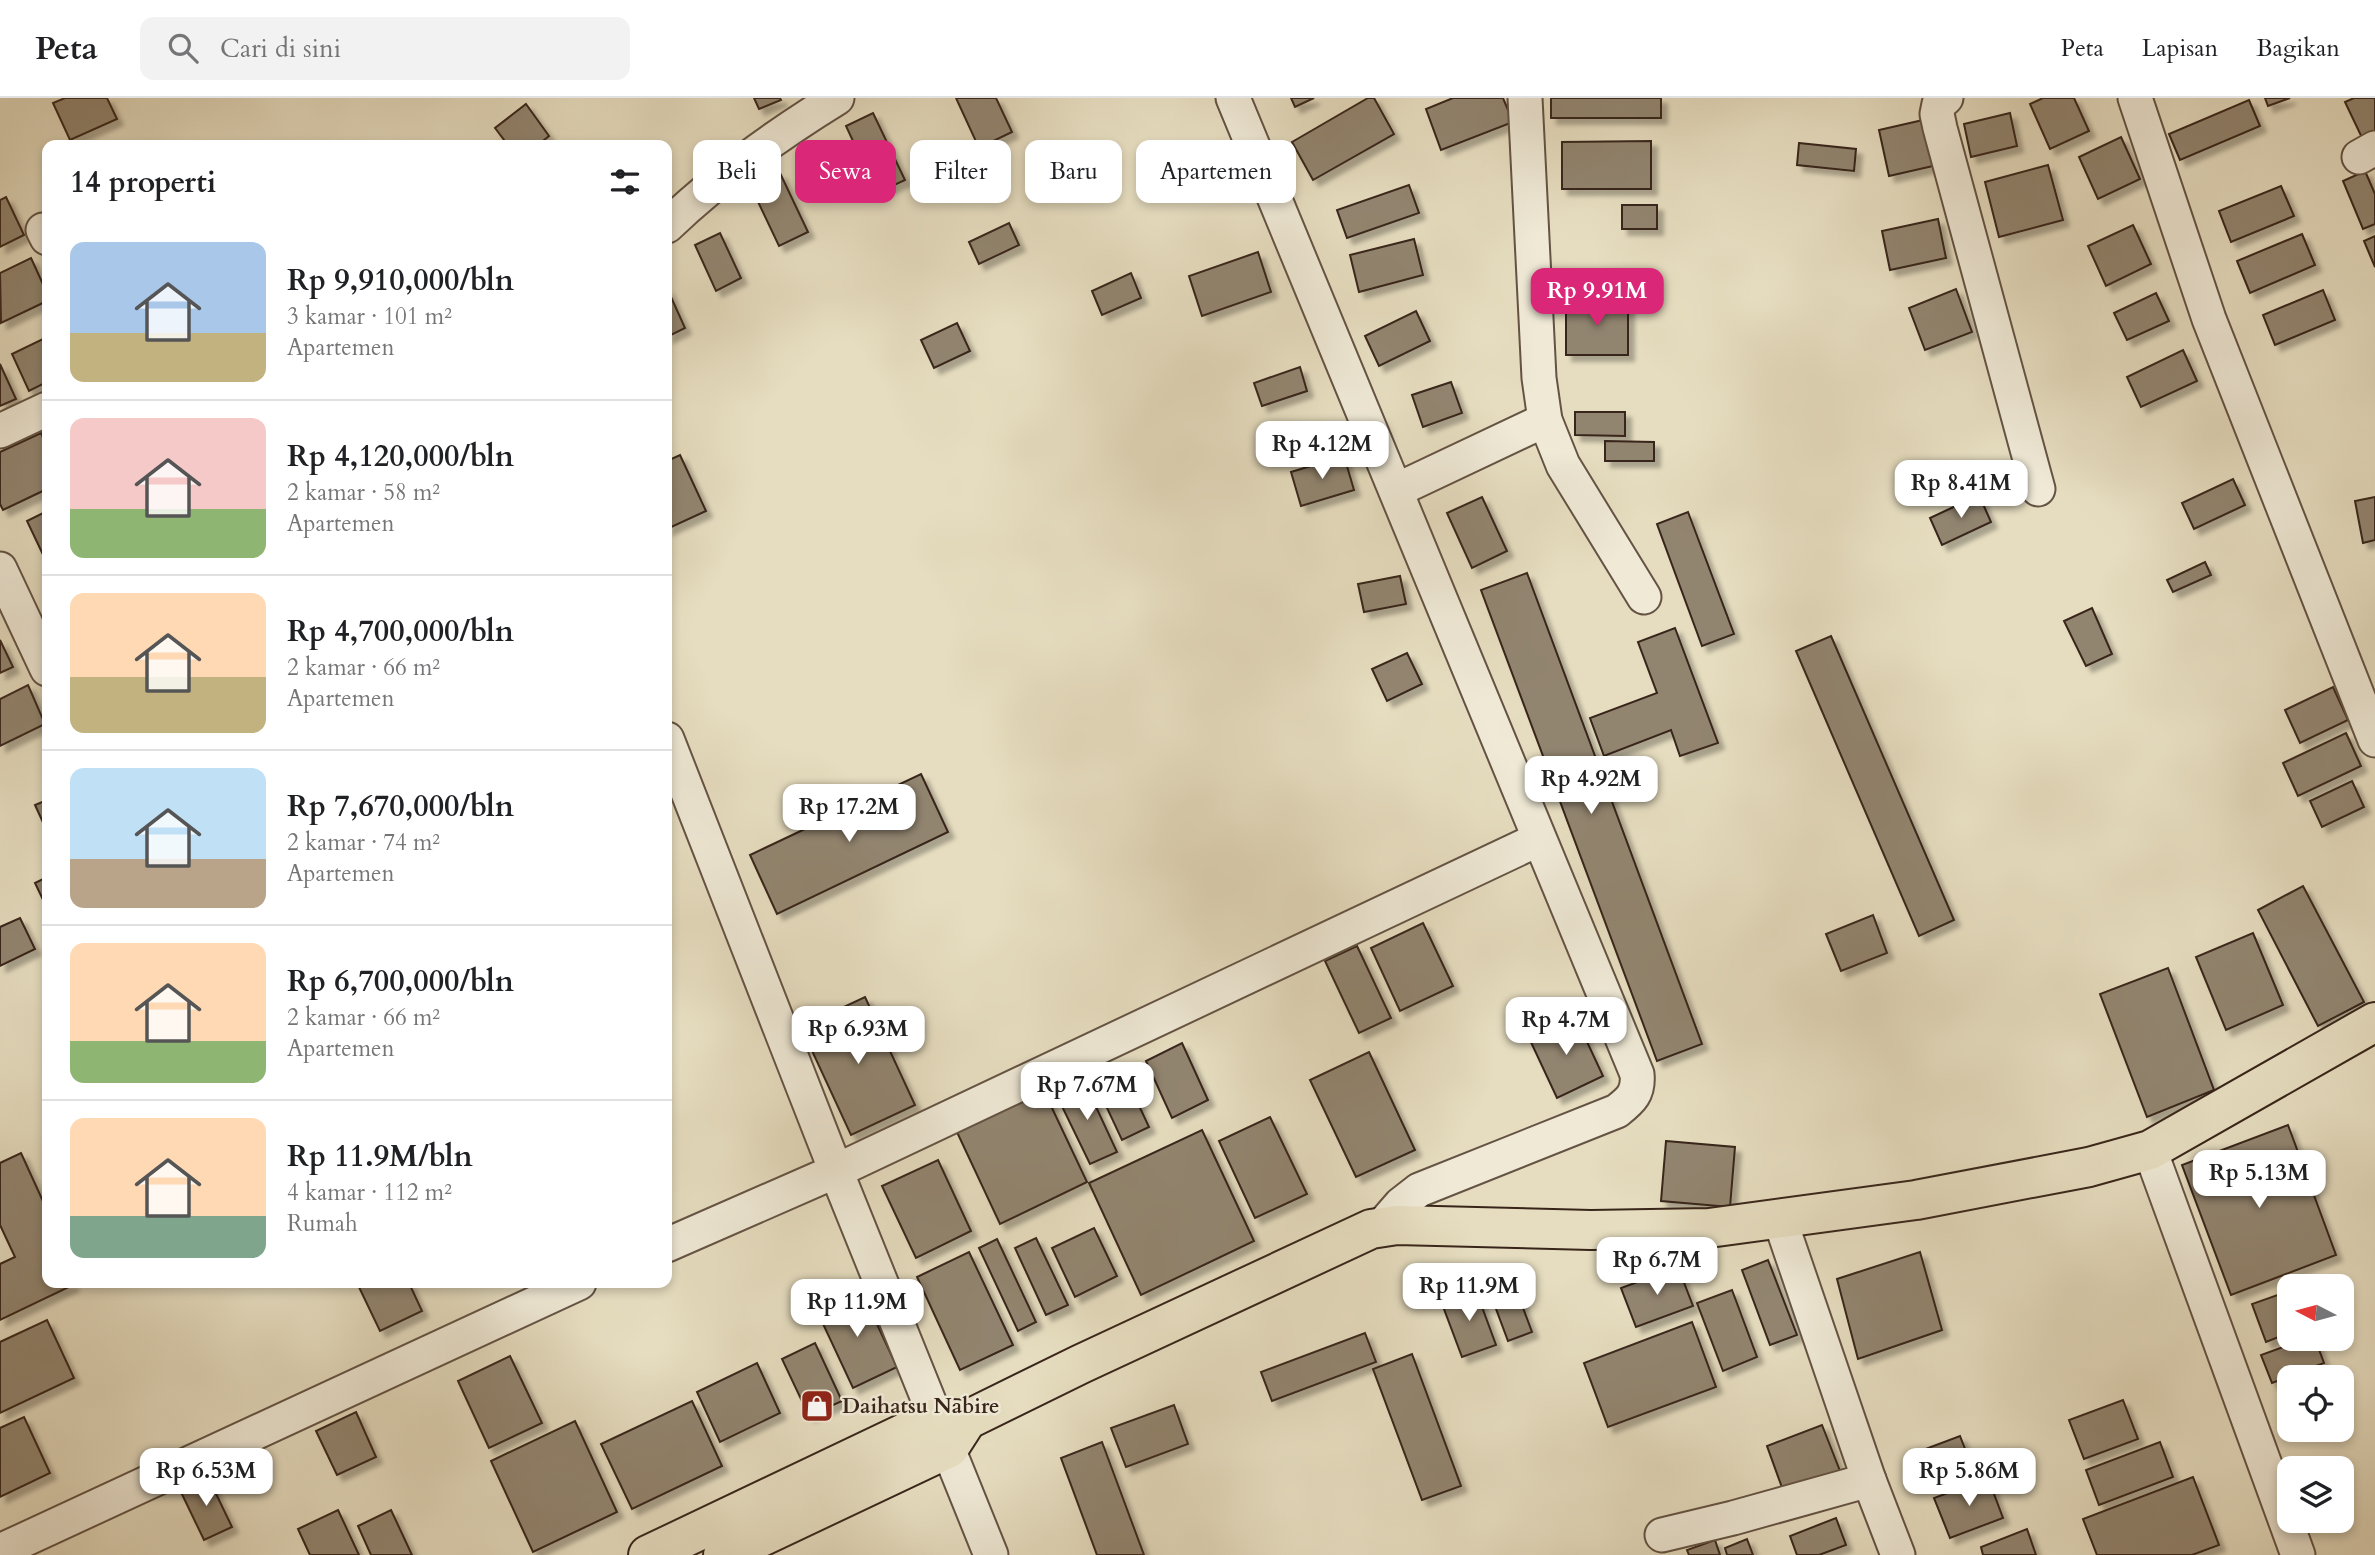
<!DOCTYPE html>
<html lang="id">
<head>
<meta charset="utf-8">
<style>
	:root { --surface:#fff; --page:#f2f2f2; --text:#202124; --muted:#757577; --line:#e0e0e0; --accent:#db2777 }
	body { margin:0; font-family:Cardo,serif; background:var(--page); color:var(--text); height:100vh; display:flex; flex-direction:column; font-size:26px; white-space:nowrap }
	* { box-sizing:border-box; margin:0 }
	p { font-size:23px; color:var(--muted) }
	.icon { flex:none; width:38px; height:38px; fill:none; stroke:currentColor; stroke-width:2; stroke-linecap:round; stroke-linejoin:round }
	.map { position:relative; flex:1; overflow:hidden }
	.side { position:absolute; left:42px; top:42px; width:630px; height:1148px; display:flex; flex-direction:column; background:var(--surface); border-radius:14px; box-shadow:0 4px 10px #0003 }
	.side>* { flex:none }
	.guide { position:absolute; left:693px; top:42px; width:665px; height:63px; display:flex; gap:14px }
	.needle { width:46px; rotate:276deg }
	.tools { position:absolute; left:2277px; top:1176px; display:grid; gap:14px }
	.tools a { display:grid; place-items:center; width:77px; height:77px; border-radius:14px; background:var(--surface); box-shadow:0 4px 10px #0003; font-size:35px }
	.price { position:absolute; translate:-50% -60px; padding:0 16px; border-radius:14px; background:#fff; color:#222; font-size:23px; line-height:46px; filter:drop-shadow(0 2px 4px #0008) }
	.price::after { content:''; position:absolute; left:50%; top:42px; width:21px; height:16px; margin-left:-10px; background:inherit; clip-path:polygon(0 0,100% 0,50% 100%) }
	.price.current { background:var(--accent); color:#fff }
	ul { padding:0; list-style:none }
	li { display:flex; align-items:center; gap:21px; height:175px; padding:0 28px }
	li+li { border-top:2px solid var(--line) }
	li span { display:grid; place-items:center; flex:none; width:196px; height:140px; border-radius:14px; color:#555 }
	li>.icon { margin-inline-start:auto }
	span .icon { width:84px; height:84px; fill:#fffc; stroke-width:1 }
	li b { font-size:30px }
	h2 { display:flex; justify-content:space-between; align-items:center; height:84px; padding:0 28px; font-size:30px }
	.tag { padding:0 24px; border-radius:14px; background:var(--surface); box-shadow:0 4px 10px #0003; font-size:24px; line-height:63px }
	.tag.current { background:var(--accent); color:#fff }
	header { display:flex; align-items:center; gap:42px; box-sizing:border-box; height:98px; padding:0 35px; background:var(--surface); border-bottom:2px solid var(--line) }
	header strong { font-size:33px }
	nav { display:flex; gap:38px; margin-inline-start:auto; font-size:24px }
	.search { width:490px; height:63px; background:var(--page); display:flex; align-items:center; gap:18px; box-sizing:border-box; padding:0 24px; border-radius:14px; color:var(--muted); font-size:26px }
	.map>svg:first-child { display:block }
</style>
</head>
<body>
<header>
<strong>Peta</strong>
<div class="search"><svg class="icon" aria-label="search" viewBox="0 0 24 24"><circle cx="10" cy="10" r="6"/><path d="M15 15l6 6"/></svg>Cari di sini</div>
<nav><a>Peta</a><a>Lapisan</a><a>Bagikan</a></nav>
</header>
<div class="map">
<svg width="2375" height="1457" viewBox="0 0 2375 1457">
	<defs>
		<filter id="shadow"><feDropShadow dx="6" dy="6" stdDeviation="2" flood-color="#0004"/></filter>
	</defs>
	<rect width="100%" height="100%" fill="#e6ddc0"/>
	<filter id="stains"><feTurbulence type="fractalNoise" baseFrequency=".00286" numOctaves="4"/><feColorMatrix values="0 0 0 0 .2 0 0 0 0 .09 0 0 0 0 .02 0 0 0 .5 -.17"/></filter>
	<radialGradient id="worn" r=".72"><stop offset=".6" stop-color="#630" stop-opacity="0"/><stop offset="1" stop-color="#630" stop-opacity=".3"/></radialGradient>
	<!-- building -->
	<g fill="#928570" stroke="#38251a" stroke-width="2" filter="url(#shadow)">
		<path d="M 65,0 L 107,0 L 117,21 L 70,42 L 53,5 Z"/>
		<path d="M 754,0 L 780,0 L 781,2 L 759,11 Z"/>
		<path d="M 956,0 L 996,0 L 1012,34 L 979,50 Z"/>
		<path d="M 1291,0 L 1314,0 L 1295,9 Z"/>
		<path d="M 1368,0 L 1374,0 L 1394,36 L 1313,82 L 1292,44 Z"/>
		<path d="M 1453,0 L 1503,0 L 1513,24 L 1441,52 L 1426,11 Z"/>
		<rect x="1551" y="0" width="110" height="20"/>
		<path d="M 2043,0 L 2074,0 L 2089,33 L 2050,51 L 2030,6 Z"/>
		<path d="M 2265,0 L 2290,0 L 2268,8 Z"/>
		<path d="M 2354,0 L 2375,0 L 2375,41 L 2365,46 L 2345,4 Z"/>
		<path d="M 2249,2 L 2260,28 L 2180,62 L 2169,36 Z"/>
		<path d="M 526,6 L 549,38 L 538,47 L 508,47 L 495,30 Z"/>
		<path d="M 873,15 L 905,82 L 877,95 L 846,28 Z"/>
		<path d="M 2010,15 L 2017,48 L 1971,59 L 1964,26 Z"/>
		<path d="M 1923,22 L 1933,68 L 1889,78 L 1879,32 Z"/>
		<path d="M 2121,39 L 2140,81 L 2098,101 L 2079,59 Z"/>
		<path d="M 1651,43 L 1651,91 L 1562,91 L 1562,44 Z"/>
		<path d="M 1799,45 L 1856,51 L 1854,73 L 1797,67 Z"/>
		<path d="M 2048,67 L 2063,122 L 1999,139 L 1985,84 Z"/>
		<path d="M 2365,73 L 2375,96 L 2375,126 L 2363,131 L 2343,83 Z"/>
		<path d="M 780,75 L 808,134 L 779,148 L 751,89 Z"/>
		<path d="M 1409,87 L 1419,115 L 1347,140 L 1337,112 Z"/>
		<path d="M 2281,88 L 2294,118 L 2231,144 L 2219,113 Z"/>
		<path d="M 6,99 L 24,137 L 0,149 L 0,102 Z"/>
		<rect x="1622" y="107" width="35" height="24"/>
		<path d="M 1938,121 L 1946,160 L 1890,172 L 1882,133 Z"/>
		<path d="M 1009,125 L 1019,147 L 979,166 L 969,144 Z"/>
		<path d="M 2133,127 L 2151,166 L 2106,188 L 2088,148 Z"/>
		<path d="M 720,135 L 741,180 L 716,193 L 695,147 Z"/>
		<path d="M 2302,136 L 2315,167 L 2250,195 L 2237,163 Z"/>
		<path d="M 2375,138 L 2375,169 L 2364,143 Z"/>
		<path d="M 1414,141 L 1423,177 L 1359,194 L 1350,157 Z"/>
		<path d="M 1258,154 L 1271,194 L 1202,218 L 1189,178 Z"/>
		<path d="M 31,160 L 47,195 L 47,203 L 1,225 L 0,175 Z"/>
		<path d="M 1131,175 L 1141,200 L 1102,217 L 1092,193 Z"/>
		<path d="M 667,190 L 685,230 L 667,239 Z"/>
		<path d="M 1956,191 L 1972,234 L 1925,252 L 1909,210 Z"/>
		<path d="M 2323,192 L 2335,222 L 2275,247 L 2263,217 Z"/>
		<path d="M 2156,195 L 2169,223 L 2127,242 L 2114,215 Z"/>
		<rect x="1566" y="203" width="62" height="54"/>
		<path d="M 1416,213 L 1430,243 L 1379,268 L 1365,238 Z"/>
		<path d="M 957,225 L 970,253 L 934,270 L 921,242 Z"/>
		<path d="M 47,239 L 47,284 L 29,293 L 12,256 Z"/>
		<path d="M 2183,252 L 2197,283 L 2141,309 L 2127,279 Z"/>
		<path d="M 0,266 L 16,301 L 0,308 Z"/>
		<path d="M 1300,269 L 1307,293 L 1262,308 L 1254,285 Z"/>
		<path d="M 1451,284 L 1462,315 L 1423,329 L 1412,297 Z"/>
		<path d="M 1575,314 L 1625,314 L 1625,338 L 1575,337 Z"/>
		<path d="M 41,335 L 47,348 L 47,391 L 3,412 L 0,406 L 0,354 Z"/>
		<path d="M 1605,343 L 1654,344 L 1654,363 L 1605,363 Z"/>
		<path d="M 680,357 L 706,413 L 667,431 L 667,363 Z"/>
		<path d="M 1344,358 L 1354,392 L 1301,408 L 1291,374 Z"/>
		<path d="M 2233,381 L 2245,407 L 2194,431 L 2182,405 Z"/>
		<path d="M 1979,397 L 1991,424 L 1942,447 L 1930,420 Z"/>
		<path d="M 1482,399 L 1507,453 L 1472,470 L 1447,415 Z"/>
		<path d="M 2375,399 L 2375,442 L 2363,445 L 2355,403 Z"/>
		<path d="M 47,413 L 47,465 L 27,423 Z"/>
		<path d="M 1688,414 L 1734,536 L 1702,548 L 1657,426 Z"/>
		<path d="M 2205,464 L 2211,477 L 2173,494 L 2167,482 Z"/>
		<path d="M 1527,475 L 1702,946 L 1657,963 L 1481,492 Z"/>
		<path d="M 1400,478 L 1406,506 L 1364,514 L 1358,486 Z"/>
		<path d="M 2092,510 L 2112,556 L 2086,568 L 2064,523 Z"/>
		<path d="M 1675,530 L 1718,645 L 1680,658 L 1671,632 L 1604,658 L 1590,620 L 1657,595 L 1638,544 Z"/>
		<path d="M 1831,538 L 1954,822 L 1919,838 L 1796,553 Z"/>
		<path d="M 0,542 L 13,569 L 0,575 Z"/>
		<path d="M 1407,555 L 1422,586 L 1387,603 L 1372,571 Z"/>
		<path d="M 28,587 L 45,626 L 0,648 L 0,601 Z"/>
		<path d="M 2333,589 L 2348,622 L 2300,645 L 2285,612 Z"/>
		<path d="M 2346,635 L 2361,668 L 2298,698 L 2283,665 Z"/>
		<path d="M 921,676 L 948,734 L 777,816 L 750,757 Z"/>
		<path d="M 2352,683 L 2364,709 L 2322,729 L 2310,703 Z"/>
		<path d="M 47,702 L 47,733 L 35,707 Z"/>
		<path d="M 47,779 L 47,808 L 46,808 L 35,785 Z"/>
		<path d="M 2303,788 L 2364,904 L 2318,928 L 2258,812 Z"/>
		<path d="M 1873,817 L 1887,855 L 1841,873 L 1826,836 Z"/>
		<path d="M 20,820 L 35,851 L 0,868 L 0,829 Z"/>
		<path d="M 1423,825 L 1453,888 L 1400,913 L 1371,850 Z"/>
		<path d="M 2253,835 L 2283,907 L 2226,932 L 2196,859 Z"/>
		<path d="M 1357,848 L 1391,920 L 1359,935 L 1325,863 Z"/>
		<path d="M 2168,870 L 2214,992 L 2147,1019 L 2100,896 Z"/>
		<path d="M 865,899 L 915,1007 L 851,1037 L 801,929 Z"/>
		<path d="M 1575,918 L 1603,978 L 1557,1000 L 1529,940 Z"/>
		<path d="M 1182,945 L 1208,1002 L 1172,1020 L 1146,963 Z"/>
		<path d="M 1369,954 L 1415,1052 L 1356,1079 L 1310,982 Z"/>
		<path d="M 1120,967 L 1149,1029 L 1122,1042 L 1093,980 Z"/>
		<path d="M 1084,983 L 1117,1054 L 1090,1066 L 1056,996 Z"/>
		<path d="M 1043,991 L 1087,1084 L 1000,1126 L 956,1032 Z"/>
		<path d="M 1270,1019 L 1307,1096 L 1255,1120 L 1219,1043 Z"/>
		<path d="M 2288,1027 L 2336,1157 L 2231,1197 L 2182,1067 Z"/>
		<path d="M 1202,1032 L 1254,1143 L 1141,1197 L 1089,1085 Z"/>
		<path d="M 1666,1043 L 1735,1049 L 1730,1109 L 1661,1103 Z"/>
		<path d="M 21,1055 L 47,1112 L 47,1185 L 72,1185 L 73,1187 L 0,1222 L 0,1166 L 15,1159 L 0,1127 L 0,1065 Z"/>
		<path d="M 938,1062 L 971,1133 L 916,1160 L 882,1088 Z"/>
		<path d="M 1094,1130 L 1117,1178 L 1075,1199 L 1052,1150 Z"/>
		<path d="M 1036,1140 L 1068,1207 L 1046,1217 L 1015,1150 Z"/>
		<path d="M 997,1141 L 1036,1224 L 1018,1233 L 979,1150 Z"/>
		<path d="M 969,1154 L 1013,1247 L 960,1272 L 917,1179 Z"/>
		<path d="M 1920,1154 L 1942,1232 L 1858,1261 L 1837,1181 Z"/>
		<path d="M 1768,1162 L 1797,1237 L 1770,1247 L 1742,1172 Z"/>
		<path d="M 1678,1169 L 1693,1208 L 1636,1229 L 1621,1190 Z"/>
		<path d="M 1513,1183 L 1532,1234 L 1508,1243 L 1489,1192 Z"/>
		<path d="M 357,1185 L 409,1185 L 422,1213 L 380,1233 Z"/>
		<path d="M 1475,1190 L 1496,1247 L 1462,1259 L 1441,1203 Z"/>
		<path d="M 861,1192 L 897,1269 L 853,1290 L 817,1213 Z"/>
		<path d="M 1732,1192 L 1757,1259 L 1723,1273 L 1697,1205 Z"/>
		<path d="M 2289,1193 L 2289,1235 L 2266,1244 L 2252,1206 Z"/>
		<path d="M 47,1222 L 74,1280 L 0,1315 L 0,1244 Z"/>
		<path d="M 1692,1224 L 1716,1289 L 1608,1329 L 1584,1265 Z"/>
		<path d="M 1365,1235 L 1376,1264 L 1272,1303 L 1261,1274 Z"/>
		<path d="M 2305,1241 L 2315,1241 L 2324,1265 L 2272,1285 L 2261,1257 Z"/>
		<path d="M 815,1245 L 842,1303 L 809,1318 L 782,1261 Z"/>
		<path d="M 1412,1256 L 1461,1388 L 1422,1402 L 1373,1271 Z"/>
		<path d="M 510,1258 L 542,1325 L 489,1350 L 458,1283 Z"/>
		<path d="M 757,1265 L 780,1315 L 720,1344 L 697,1294 Z"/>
		<path d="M 2333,1273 L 2336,1279 L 2317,1279 Z"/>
		<path d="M 2123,1302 L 2138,1341 L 2084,1361 L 2069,1322 Z"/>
		<path d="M 692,1303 L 722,1368 L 632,1411 L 601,1346 Z"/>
		<path d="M 1174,1307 L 1188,1346 L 1126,1369 L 1111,1330 Z"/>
		<path d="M 356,1314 L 376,1359 L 337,1377 L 316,1333 Z"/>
		<path d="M 24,1319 L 50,1375 L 0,1399 L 0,1330 Z"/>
		<path d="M 575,1323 L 617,1414 L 533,1454 L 491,1363 Z"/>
		<path d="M 1822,1327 L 1840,1373 L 1784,1395 L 1767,1348 Z"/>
		<path d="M 1960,1338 L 1969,1361 L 1928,1376 L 1920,1353 Z"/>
		<path d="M 1102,1344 L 1144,1457 L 1097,1457 L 1061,1360 Z"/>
		<path d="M 2160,1344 L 2173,1379 L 2099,1407 L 2086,1372 Z"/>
		<path d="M 207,1377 L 232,1429 L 204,1442 L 179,1390 Z"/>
		<path d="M 2193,1379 L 2219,1447 L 2192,1457 L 2097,1457 L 2083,1421 Z"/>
		<path d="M 1988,1380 L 2003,1420 L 1950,1440 L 1934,1400 Z"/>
		<path d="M 338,1412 L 359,1457 L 310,1457 L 298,1431 Z"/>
		<path d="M 391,1412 L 412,1457 L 371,1457 L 358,1428 Z"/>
		<path d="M 1836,1420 L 1846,1447 L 1819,1457 L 1797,1457 L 1790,1438 Z"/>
		<path d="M 2027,1431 L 2036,1457 L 1983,1457 L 1981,1449 Z"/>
		<path d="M 1747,1441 L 1753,1457 L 1727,1457 L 1725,1450 Z"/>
		<path d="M 1715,1442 L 1720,1457 L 1689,1457 L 1687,1452 Z"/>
	</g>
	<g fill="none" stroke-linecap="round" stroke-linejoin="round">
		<defs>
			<g id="minor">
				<path d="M 1233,0 L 1637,976 C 1639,995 1631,1002 1617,1013 L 1419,1092 L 1401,1106 L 1381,1129"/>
				<path d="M 1525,0 L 1539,280 L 1545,322 L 1563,367 L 1644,499"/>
				<path d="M 1946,0 L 1939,6 L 1937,16 L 1940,30 L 2038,391"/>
				<path d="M 2135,0 L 2209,221 L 2375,642"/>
				<path d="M 2359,59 L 2375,50"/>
				<path d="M 667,128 C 718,79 777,37 837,0"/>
				<path d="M 43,132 L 47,140"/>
				<path d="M 0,333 L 47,311"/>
				<path d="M 1397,392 L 1545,322"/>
				<path d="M 0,471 L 47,571"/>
				<path d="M 667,641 L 836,1073 L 991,1457"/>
				<path d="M 2150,1052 L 2298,1457"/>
				<path d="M 1780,1122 L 1869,1382 L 1898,1457"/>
				<path d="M 667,1147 L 836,1073 L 1539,741"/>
				<path d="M 1662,1437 L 1733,1420 L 1869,1382"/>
				<path d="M 0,1453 L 579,1185"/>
			</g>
			<g id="major">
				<path d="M 648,1457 L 936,1320 L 967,1322"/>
				<path d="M 723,1457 L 949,1350 L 967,1322 L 1081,1266 L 1371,1131 L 1397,1127 L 1591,1132 L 1709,1130 L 1916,1102 L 2089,1069 L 2150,1052 L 2375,924"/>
			</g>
		</defs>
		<!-- minor casing -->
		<use href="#minor" stroke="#645344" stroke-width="37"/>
		<!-- major casing -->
		<use href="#major" stroke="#38251a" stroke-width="42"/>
		<!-- path -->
		<path stroke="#38251a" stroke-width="4.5" stroke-dasharray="5 3.5" stroke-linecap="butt" d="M 435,1185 L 444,1185"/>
		<!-- minor -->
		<use href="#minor" stroke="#efe9d6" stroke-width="33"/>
		<!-- major -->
		<use href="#major" stroke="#e6ddc0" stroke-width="38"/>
	</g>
	<!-- icons -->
	<defs>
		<symbol id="shop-square" viewBox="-11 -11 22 22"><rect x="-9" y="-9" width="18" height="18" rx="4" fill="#8f2418" stroke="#efe9d6"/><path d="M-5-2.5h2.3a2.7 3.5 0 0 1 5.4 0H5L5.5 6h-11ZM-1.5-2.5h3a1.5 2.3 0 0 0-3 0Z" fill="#fff"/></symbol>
	</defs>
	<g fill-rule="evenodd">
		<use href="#shop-square" x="798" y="1289" width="38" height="38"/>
	</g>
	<g text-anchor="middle" stroke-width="5" stroke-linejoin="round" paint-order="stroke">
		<!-- poi labels -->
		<g font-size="21" font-weight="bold" fill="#38251a" stroke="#efe9d6" text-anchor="start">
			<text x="842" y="1315">Daihatsu Nabire</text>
		</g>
	</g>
	<rect width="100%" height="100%" filter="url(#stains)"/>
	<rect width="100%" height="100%" fill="url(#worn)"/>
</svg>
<div class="tools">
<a><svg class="needle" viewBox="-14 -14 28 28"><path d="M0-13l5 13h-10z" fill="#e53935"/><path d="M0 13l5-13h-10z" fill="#757577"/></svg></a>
<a><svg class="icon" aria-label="locate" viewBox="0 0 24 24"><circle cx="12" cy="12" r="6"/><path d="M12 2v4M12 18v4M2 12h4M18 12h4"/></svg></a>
<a><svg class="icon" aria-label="layers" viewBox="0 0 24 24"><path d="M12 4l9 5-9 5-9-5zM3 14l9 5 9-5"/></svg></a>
</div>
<b class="price current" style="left:1597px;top:230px">Rp 9.91M</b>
<b class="price" style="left:1322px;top:383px">Rp 4.12M</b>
<b class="price" style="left:1961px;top:422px">Rp 8.41M</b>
<b class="price" style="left:1591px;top:718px">Rp 4.92M</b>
<b class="price" style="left:849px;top:746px">Rp 17.2M</b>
<b class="price" style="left:1566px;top:959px">Rp 4.7M</b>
<b class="price" style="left:858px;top:968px">Rp 6.93M</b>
<b class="price" style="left:1087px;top:1024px">Rp 7.67M</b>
<b class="price" style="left:2259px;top:1112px">Rp 5.13M</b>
<b class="price" style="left:1657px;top:1199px">Rp 6.7M</b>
<b class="price" style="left:1469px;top:1225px">Rp 11.9M</b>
<b class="price" style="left:857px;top:1241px">Rp 11.9M</b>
<b class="price" style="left:206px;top:1410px">Rp 6.53M</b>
<b class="price" style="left:1969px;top:1410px">Rp 5.86M</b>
<div class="guide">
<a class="tag">Beli</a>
<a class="tag current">Sewa</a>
<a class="tag">Filter</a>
<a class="tag">Baru</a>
<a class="tag">Apartemen</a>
</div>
<section class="side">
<h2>14 properti<svg class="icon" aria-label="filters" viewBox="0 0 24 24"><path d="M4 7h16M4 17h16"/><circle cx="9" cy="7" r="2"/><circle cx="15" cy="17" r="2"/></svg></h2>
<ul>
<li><span style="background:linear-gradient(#a9c7e8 65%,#c2b280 0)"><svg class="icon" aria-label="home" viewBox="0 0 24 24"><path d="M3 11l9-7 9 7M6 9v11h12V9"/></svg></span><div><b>Rp 9,910,000/bln</b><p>3 kamar · 101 m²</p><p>Apartemen</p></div></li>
<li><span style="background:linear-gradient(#f6c9c9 65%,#8fb573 0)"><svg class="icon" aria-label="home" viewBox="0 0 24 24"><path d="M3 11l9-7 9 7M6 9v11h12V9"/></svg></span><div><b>Rp 4,120,000/bln</b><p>2 kamar · 58 m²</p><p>Apartemen</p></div></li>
<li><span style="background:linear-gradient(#ffd9b3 60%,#c2b280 0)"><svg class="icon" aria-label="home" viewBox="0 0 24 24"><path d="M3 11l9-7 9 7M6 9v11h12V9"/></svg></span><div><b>Rp 4,700,000/bln</b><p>2 kamar · 66 m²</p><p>Apartemen</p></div></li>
<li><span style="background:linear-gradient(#bfe0f5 65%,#b9a48a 0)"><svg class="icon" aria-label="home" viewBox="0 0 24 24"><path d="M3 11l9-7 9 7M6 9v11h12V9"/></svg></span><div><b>Rp 7,670,000/bln</b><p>2 kamar · 74 m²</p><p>Apartemen</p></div></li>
<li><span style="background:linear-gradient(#ffd9b3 70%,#8fb573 0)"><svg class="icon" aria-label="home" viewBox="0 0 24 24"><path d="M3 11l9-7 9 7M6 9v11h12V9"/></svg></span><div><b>Rp 6,700,000/bln</b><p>2 kamar · 66 m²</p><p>Apartemen</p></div></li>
<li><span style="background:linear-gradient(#ffd9b3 70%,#7fa58c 0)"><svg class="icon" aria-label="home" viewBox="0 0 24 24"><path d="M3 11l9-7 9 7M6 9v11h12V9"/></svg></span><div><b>Rp 11.9M/bln</b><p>4 kamar · 112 m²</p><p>Rumah</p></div></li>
</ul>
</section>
</div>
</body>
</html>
